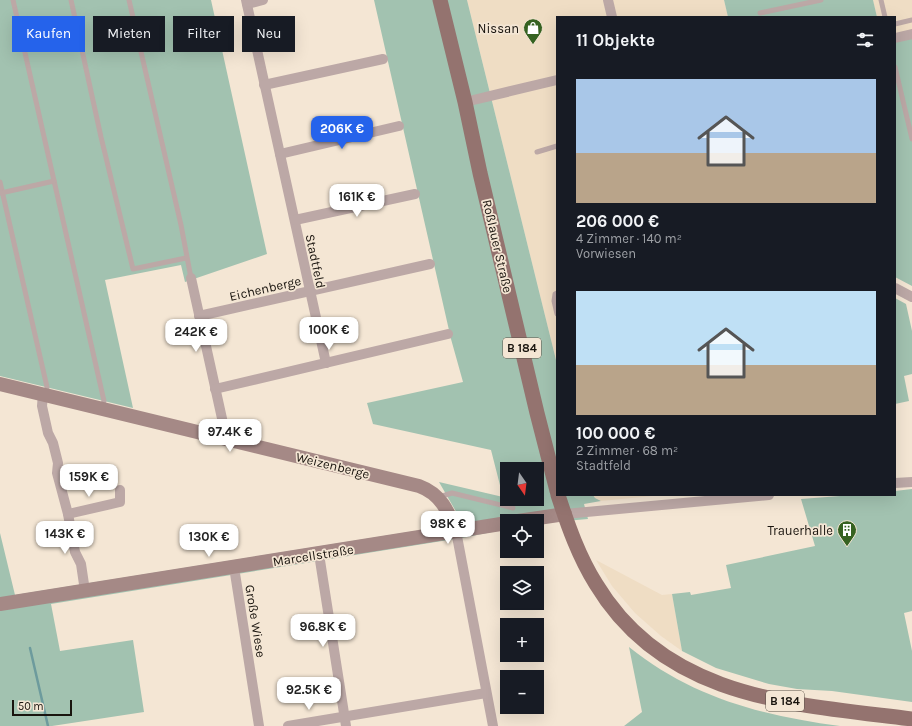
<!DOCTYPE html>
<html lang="de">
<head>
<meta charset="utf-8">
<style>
	:root { --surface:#171b24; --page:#20242c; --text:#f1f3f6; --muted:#9ea1a6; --accent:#2563eb }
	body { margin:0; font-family:Karla,sans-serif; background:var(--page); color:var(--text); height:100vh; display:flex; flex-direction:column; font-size:15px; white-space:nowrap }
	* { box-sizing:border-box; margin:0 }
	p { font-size:13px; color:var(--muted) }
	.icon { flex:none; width:22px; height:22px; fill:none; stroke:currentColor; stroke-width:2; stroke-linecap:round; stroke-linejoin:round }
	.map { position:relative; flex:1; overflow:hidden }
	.details { position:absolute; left:556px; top:16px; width:340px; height:480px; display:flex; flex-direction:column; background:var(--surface); border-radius:0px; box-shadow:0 4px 16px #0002 }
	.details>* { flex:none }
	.guide { position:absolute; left:12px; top:16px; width:380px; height:36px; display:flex; gap:8px }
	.needle { width:26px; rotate:166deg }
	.fabs { position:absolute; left:500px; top:462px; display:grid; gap:8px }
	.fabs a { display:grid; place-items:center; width:44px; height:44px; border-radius:0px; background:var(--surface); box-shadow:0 4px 16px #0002; font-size:20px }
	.scale { position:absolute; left:12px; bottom:10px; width:60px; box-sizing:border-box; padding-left:4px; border:2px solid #19140e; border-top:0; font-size:11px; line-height:14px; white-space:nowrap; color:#19140e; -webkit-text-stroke:3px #f4e6d4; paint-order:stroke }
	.price { position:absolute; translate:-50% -34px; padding:0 9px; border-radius:8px; background:#fff; color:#222; font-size:13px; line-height:26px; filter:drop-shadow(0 1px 2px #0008) }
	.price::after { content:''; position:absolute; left:50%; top:24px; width:12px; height:9px; margin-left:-6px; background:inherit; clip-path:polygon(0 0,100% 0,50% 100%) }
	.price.current { background:var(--accent); color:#fff }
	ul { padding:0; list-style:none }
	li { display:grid; align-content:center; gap:8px; height:212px; padding:0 20px }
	li span { display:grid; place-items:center; height:124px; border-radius:0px; color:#555 }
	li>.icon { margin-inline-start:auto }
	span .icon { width:72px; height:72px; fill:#fffc; stroke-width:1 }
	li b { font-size:17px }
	h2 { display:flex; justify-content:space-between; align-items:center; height:48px; padding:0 20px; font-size:17px }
	.chip { padding:0 14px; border-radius:0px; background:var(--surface); box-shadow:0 4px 16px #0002; font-size:14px; line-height:36px }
	.chip.current { background:var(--accent); color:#fff }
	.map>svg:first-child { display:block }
</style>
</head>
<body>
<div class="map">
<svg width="912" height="726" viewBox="0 0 912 726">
	<rect width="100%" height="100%" fill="#f4e6d4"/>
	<!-- built -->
	<g fill="#efddc4">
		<path d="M 467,0 L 724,0 L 728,17 L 557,17 L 557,364 Z"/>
		<path d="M 873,0 L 912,0 L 912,31 L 895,35 L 895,17 L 877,17 Z"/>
		<path d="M 593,495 L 663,495 L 601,501 L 595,498 Z"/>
		<path d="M 596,560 L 662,595 L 672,594 L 682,651 L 661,636 L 635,613 L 612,586 Z"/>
	</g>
	<!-- green -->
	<g fill="#a2c2b0" fill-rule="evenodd">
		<path d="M 0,0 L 211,0 L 267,254 L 185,282 L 181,265 L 105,280 L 133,408 L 0,376 Z"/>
		<path d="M 374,0 L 467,0 L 557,364 L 557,495 L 593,495 L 595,498 L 601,501 L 584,504 L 588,519 L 554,522 L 507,521 L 507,529 L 467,537 L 51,604 L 60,651 L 133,640 L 144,712 L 52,726 L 0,726 L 0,533 L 15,595 L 472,522 L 463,519 L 458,515 L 439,482 L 503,497 L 491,450 L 373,424 L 367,403 L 463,382 L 451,339 ZM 507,469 L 537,469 L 537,499 L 507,499 Z"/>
		<path d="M 724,0 L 873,0 L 877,17 L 728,17 Z"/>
		<path d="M 912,37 L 912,286 L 895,277 L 895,41 Z"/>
		<path d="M 895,298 L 906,304 L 912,331 L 912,374 L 904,376 L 909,401 L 895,404 Z"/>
		<path d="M 912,489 L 912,611 L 904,613 L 912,651 L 912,702 L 832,691 L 797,689 L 769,684 L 716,668 L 682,651 L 672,594 L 690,592 L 691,595 L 731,588 L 726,565 L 815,546 L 801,499 L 853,495 L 895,495 L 895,491 Z"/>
		<path d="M 629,647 C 691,697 762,716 840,726 L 624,726 L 642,712 Z"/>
	</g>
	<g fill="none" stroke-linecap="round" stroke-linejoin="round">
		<!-- stream -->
		<path stroke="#6d9b9d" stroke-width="2.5" d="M 30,648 L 48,726"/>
		<!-- lane -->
		<g stroke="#bca8a6" stroke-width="5">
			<path d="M 13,0 L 104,401 L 102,407"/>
			<path d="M 71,0 L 101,137 L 133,269 L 186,258"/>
			<path d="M 129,0 L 181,225 L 191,278"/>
			<path d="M 881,0 L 885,17"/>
			<path d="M 760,13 L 821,0"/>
			<path d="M 895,24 L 912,20"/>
			<path d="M 895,67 L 912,139"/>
			<path d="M 537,152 L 557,146"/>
			<path d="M 0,182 L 47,387 L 46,394"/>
			<path d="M 1,193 L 54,181"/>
			<path d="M 557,293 L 555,294 L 554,301 L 557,314"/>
			<path d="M 439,497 L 452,493 L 513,508"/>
		</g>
		<!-- street -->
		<g stroke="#bca8a6" stroke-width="10">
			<path d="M 246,0 L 326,363"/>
			<path d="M 608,0 L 612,17"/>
			<path d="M 247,4 L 263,0"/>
			<path d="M 895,38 L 912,34"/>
			<path d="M 264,85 L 383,59"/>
			<path d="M 465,102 L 557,80"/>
			<path d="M 280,154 L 399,126"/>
			<path d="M 295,220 L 415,194"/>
			<path d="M 191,278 L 223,423 L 223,433 L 222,438"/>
			<path d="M 895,288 L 912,297"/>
			<path d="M 199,316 L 430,264"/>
			<path d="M 215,389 L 448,334"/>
			<path d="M 43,394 L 42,406 L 48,433 L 53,443 L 58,463 L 57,473 L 68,514 L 75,552 L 81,564 L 85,591"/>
			<path d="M 895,483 L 912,482"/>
			<path d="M 68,514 L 120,502 L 120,490"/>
			<path d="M 565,514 L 769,495"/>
			<path d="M 456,531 L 493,726"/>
			<path d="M 319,554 L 346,726"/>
			<path d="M 234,567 L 259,726"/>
			<path d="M 288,726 L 486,693"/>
		</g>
		<!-- secondary -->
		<g stroke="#a58986" stroke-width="14">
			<path d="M 0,384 L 419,486 C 441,494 448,511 456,531"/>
			<path d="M 518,521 L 565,514"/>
			<path d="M 0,604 L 507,523"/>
		</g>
		<!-- primary -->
		<g stroke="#94736f" stroke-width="15">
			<path d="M 440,0 L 465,102 L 480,173 L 537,413 L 557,491"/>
			<path d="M 558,495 C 568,526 579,557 596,584 C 665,699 793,704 912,719"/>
		</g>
	</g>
	<!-- icons -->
	<defs>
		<symbol id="shop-pin" viewBox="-11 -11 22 30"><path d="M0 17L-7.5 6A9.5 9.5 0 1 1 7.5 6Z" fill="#366221" stroke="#f4e6d4"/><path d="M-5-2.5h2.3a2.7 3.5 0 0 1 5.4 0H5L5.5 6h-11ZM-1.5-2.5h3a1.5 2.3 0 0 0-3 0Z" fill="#fff"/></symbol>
		<symbol id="building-pin" viewBox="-11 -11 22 30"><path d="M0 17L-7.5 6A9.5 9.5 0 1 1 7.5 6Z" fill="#366221" stroke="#f4e6d4"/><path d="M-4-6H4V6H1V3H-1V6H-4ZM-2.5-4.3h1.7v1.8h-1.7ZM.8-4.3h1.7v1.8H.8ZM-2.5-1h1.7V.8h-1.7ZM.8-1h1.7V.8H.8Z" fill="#fff"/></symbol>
	</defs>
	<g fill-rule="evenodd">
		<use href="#shop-pin" x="522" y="17" width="22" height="30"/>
		<use href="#building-pin" x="836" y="519" width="22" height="30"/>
	</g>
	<g text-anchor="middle" stroke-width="3.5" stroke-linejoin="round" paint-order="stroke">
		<!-- shield labels -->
		<g fill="#f4e6d4" stroke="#5b5349" stroke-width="1">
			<rect x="503" y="338" width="38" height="20" rx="3"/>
			<rect x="766" y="691" width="38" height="20" rx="3"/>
		</g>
		<g font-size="12" font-weight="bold" fill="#19140e">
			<text x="522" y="352">B 184</text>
			<text x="785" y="705">B 184</text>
		</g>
		<!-- poi labels -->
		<g font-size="13" fill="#19140e" stroke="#f4e6d4" text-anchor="end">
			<text x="519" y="33">Nissan</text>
			<text x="833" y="535">Trauerhalle</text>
		</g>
		<!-- street labels -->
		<g font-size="13" fill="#19140e" stroke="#f4e6d4">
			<text transform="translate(498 246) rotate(77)" y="5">Roßlauer Straße</text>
			<text transform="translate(316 261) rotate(78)" y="5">Stadtfeld</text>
			<text transform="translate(265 288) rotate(-13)" y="5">Eichenberge</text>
			<text transform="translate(333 465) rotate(14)" y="5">Weizenberge</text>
			<text transform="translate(313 555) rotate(-9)" y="5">Marcellstraße</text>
			<text transform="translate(256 621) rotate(81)" y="5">Große Wiese</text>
		</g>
	</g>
</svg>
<div class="fabs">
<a><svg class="needle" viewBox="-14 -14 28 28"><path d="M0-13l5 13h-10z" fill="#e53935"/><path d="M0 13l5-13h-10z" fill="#9ea1a6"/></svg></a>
<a><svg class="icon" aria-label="locate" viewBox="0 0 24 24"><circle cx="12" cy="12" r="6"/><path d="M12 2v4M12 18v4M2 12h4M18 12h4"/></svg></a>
<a><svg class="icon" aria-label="layers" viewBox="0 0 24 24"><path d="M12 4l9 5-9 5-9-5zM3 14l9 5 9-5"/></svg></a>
<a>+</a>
<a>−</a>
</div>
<div class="scale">50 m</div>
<b class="price current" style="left:342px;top:150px">206K €</b>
<b class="price" style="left:357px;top:218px">161K €</b>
<b class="price" style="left:329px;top:351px">100K €</b>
<b class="price" style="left:196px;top:353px">242K €</b>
<b class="price" style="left:230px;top:453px">97.4K €</b>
<b class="price" style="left:89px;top:498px">159K €</b>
<b class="price" style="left:448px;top:545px">98K €</b>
<b class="price" style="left:65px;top:555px">143K €</b>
<b class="price" style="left:209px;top:558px">130K €</b>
<b class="price" style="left:323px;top:648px">96.8K €</b>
<b class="price" style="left:309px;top:711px">92.5K €</b>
<div class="guide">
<a class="chip current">Kaufen</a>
<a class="chip">Mieten</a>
<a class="chip">Filter</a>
<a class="chip">Neu</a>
</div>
<section class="details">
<h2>11 Objekte<svg class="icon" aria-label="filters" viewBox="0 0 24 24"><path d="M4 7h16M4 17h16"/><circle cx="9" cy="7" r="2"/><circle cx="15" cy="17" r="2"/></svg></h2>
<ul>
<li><span style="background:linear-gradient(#a9c7e8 60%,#b9a48a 0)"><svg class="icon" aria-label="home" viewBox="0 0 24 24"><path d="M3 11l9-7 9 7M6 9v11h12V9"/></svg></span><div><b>206 000 €</b><p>4 Zimmer · 140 m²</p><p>Vorwiesen</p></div></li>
<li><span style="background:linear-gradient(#bfe0f5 60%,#b9a48a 0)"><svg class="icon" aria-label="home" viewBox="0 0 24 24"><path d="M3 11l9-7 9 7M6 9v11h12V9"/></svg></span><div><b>100 000 €</b><p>2 Zimmer · 68 m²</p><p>Stadtfeld</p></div></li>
</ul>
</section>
</div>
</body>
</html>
